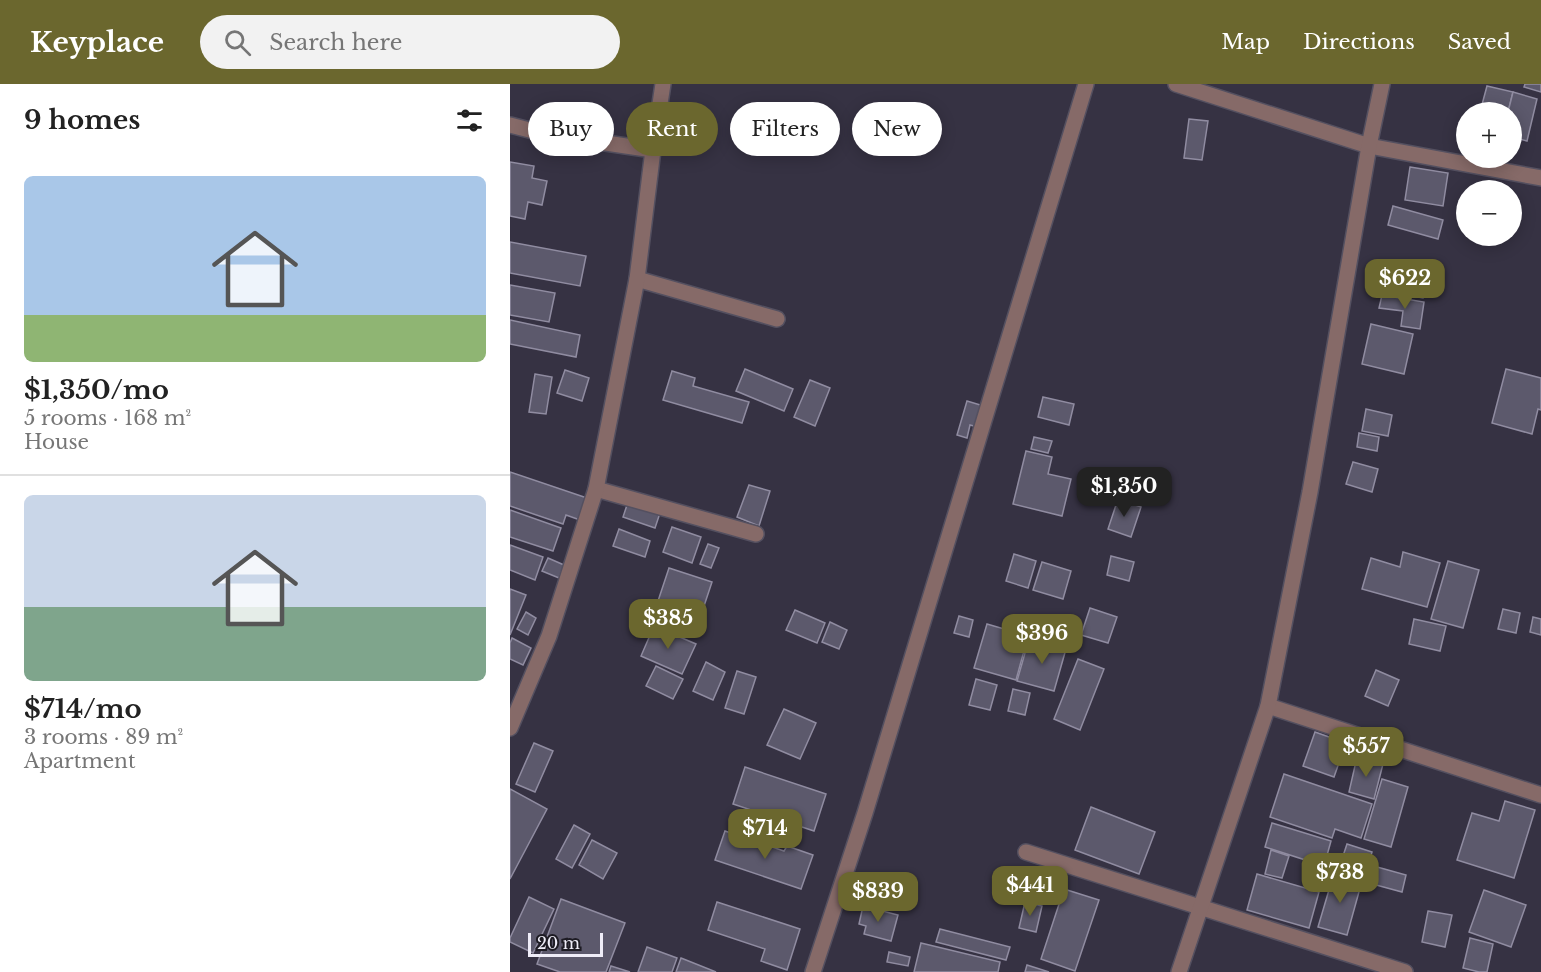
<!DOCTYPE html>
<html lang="en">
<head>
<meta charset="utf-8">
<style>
	:root { --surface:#fff; --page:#f2f2f2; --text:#222; --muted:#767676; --line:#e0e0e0; --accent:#6b672e }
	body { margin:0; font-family:"Libre Baskerville",serif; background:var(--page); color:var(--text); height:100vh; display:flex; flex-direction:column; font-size:22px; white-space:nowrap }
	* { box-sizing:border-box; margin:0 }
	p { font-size:20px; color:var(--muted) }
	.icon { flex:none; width:33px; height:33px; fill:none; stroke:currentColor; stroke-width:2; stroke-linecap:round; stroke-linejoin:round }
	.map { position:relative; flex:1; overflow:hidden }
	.details { display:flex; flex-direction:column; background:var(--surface); width:510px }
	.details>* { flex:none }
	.banner { position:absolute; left:18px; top:18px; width:570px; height:54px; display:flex; gap:12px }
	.controls { position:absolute; left:946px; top:18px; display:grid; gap:12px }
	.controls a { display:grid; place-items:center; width:66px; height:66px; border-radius:50%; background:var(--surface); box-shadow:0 3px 15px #0003; font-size:30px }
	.scale { position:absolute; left:18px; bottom:15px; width:75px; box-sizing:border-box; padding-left:6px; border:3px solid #efedf8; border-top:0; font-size:16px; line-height:21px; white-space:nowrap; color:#efedf8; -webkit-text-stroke:4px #1d1b23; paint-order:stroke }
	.price { position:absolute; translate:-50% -51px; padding:0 14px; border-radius:12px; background:var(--accent); color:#fff; font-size:20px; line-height:39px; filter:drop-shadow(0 2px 3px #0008) }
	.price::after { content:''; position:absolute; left:50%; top:36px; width:18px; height:14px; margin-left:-9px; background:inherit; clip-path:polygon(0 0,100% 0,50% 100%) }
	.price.active { background:#222; color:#fff }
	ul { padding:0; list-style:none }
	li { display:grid; align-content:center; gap:12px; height:318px; padding:0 24px }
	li+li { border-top:2px solid var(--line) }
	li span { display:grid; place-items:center; height:186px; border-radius:9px; color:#555 }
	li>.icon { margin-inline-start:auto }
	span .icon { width:108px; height:108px; fill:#fffc; stroke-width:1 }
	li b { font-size:26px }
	h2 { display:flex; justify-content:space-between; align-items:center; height:72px; padding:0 24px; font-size:26px }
	.chip { padding:0 21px; border-radius:27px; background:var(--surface); box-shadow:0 3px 15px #0003; font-size:21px; line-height:54px }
	.chip.active { background:var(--accent); color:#fff }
	header { display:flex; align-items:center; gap:36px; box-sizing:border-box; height:84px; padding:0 30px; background:var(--accent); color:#fff }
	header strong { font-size:28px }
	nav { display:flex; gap:33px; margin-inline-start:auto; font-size:21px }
	.search { width:420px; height:54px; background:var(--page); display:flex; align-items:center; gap:15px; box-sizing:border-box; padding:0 21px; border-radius:33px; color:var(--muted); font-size:22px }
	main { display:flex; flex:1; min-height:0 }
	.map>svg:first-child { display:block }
</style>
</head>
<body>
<header>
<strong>Keyplace</strong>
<div class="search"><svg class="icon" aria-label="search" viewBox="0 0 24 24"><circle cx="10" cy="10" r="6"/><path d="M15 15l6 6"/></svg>Search here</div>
<nav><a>Map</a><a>Directions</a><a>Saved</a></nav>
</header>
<main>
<section class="details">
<h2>9 homes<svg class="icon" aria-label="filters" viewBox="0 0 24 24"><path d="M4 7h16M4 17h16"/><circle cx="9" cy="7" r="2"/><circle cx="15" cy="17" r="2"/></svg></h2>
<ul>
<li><span style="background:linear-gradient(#a9c7e8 75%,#8fb573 0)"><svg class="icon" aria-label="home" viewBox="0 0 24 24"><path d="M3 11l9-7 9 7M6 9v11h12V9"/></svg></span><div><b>$1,350/mo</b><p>5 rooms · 168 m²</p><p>House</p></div></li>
<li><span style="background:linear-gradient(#c9d6e8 60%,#7fa58c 0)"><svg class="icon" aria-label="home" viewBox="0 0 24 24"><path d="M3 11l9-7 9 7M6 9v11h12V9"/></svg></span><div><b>$714/mo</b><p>3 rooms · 89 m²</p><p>Apartment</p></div></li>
</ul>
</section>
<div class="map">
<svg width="1031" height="888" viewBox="0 0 1031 888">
	<rect width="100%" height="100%" fill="#363243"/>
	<!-- building -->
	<g fill="#5c596c" stroke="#908ca1" stroke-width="1.5">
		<path d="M 1015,0 L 1031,0 L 1031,8 L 1014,3 Z"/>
		<path d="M 977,2 L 1003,8 L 998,28 L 970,28 Z"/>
		<path d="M 1003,8 L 1027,15 L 1017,57 L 1002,53 L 1002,28 L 998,28 Z"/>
		<path d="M 679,35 L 698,37 L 692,76 L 674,74 Z"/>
		<path d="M 0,78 L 24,82 L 22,94 L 37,97 L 32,121 L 18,118 L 15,135 L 0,132 Z"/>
		<path d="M 900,83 L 938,89 L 933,122 L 895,116 Z"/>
		<path d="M 883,122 L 933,136 L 928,155 L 878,141 Z"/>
		<path d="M 0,158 L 76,172 L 70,202 L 0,189 Z"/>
		<path d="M 887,185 L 917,190 L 913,214 L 883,209 Z"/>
		<path d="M 0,201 L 45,209 L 39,238 L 0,231 Z"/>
		<path d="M 872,211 L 914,218 L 910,245 L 891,242 L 893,227 L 869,224 Z"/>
		<path d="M 0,236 L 70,251 L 66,273 L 0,260 Z"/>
		<path d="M 861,240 L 903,250 L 894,290 L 852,280 Z"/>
		<path d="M 235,285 L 283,305 L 274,327 L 226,307 Z"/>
		<path d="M 996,285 L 1031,294 L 1031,326 L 1028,325 L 1022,350 L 982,339 Z"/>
		<path d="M 55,286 L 79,294 L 72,317 L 47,309 Z"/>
		<path d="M 162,287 L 185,294 L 183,302 L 239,318 L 232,339 L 153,316 Z"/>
		<path d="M 25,290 L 42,293 L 36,330 L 19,328 Z"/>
		<path d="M 300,296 L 320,304 L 305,342 L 284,333 Z"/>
		<path d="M 533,313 L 564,320 L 559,341 L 528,333 Z"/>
		<path d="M 457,317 L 477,323 L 471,344 L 460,341 L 457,354 L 447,351 Z"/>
		<path d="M 856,325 L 882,331 L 878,352 L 852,347 Z"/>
		<path d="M 849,349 L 869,353 L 867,367 L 847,363 Z"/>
		<path d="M 524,353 L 542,357 L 538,369 L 521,365 Z"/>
		<path d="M 516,367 L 542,373 L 538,390 L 561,395 L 552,432 L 503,420 Z"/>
		<path d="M 843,378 L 868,385 L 862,408 L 836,400 Z"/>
		<path d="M 0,388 L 77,414 L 70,436 L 56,431 L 53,440 L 0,422 Z"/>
		<path d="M 580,400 L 594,403 L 591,413 L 578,410 Z"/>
		<path d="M 239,401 L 260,407 L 249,442 L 227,433 Z"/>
		<path d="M 608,415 L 631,423 L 621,453 L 598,445 Z"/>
		<path d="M 118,418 L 150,429 L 145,444 L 113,433 Z"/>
		<path d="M 0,426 L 51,444 L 43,467 L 0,453 Z"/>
		<path d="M 162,443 L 191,453 L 182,479 L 153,468 Z"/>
		<path d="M 109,445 L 140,457 L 135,473 L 103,462 Z"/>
		<path d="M 198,460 L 209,464 L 201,484 L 190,480 Z"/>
		<path d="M 0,461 L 33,473 L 25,496 L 0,486 Z"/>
		<path d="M 893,468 L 930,479 L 917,523 L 852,505 L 861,474 L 890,483 Z"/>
		<path d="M 504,470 L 526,477 L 518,504 L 496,497 Z"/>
		<path d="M 601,472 L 624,478 L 619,497 L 597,491 Z"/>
		<path d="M 38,474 L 54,481 L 49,494 L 32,487 Z"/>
		<path d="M 938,477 L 969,486 L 953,544 L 921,535 Z"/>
		<path d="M 532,478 L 561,487 L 553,515 L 523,506 Z"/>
		<path d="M 159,484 L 202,498 L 191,531 L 148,517 Z"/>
		<path d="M 0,505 L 16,511 L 0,551 Z"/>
		<path d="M 580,524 L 607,533 L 598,559 L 571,551 Z"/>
		<path d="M 993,525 L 1010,529 L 1006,549 L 988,545 Z"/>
		<path d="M 285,526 L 315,539 L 307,559 L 276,546 Z"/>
		<path d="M 16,528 L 26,534 L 18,551 L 7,545 Z"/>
		<path d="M 449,532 L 463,536 L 459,553 L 444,549 Z"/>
		<path d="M 1023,533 L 1031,535 L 1031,551 L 1020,548 Z"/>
		<path d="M 904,535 L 936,542 L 930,567 L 899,560 Z"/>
		<path d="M 320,538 L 337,546 L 329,565 L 312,558 Z"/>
		<path d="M 477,540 L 518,552 L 506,596 L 464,584 Z"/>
		<path d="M 144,542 L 186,560 L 172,590 L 131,572 Z"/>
		<path d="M 2,554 L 21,564 L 13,581 L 0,575 L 0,559 Z"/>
		<path d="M 519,555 L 556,565 L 544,607 L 507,597 Z"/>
		<path d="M 568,575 L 594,585 L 570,646 L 544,635 Z"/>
		<path d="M 196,578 L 215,588 L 203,616 L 183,607 Z"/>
		<path d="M 146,582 L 173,595 L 163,615 L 136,602 Z"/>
		<path d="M 866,586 L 889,596 L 878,622 L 855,612 Z"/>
		<path d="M 227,587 L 246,593 L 234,630 L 215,624 Z"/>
		<path d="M 466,595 L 487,601 L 480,626 L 459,621 Z"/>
		<path d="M 503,605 L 520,609 L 515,631 L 498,627 Z"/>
		<path d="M 274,625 L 306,639 L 290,675 L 257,661 Z"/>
		<path d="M 805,648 L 836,659 L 824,693 L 793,682 Z"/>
		<path d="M 24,659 L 43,667 L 25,708 L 6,700 Z"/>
		<path d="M 847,673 L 873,680 L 864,715 L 839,708 Z"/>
		<path d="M 235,683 L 316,710 L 304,747 L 223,720 Z"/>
		<path d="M 774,690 L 862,720 L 851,754 L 825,745 L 822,754 L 760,733 Z"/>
		<path d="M 872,695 L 898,703 L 881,763 L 854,755 Z"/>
		<path d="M 0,705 L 37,725 L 0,795 Z"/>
		<path d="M 995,717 L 1025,726 L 1004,794 L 947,776 L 962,729 L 989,737 Z"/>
		<path d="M 581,723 L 645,748 L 629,790 L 565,766 Z"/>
		<path d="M 762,739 L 821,757 L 814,782 L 755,763 Z"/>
		<path d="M 64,741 L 80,750 L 62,784 L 46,775 Z"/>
		<path d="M 215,747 L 274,767 L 277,762 L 303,771 L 291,805 L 205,776 Z"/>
		<path d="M 82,756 L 107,769 L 93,795 L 69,781 Z"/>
		<path d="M 837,760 L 862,768 L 854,795 L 828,787 Z"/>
		<path d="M 761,766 L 779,772 L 772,794 L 755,790 Z"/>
		<path d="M 860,781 L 896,791 L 892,808 L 855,798 Z"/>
		<path d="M 824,789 L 852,797 L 837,851 L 808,843 Z"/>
		<path d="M 528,790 L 544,800 L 536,815 L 519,805 Z"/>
		<path d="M 747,790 L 809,808 L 799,844 L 737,826 Z"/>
		<path d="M 554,805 L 589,816 L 565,887 L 531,875 Z"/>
		<path d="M 974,806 L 1016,821 L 1001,863 L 959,848 Z"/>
		<path d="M 19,813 L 44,825 L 23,869 L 0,858 L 0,854 Z"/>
		<path d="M 51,815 L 115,839 L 96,888 L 50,888 L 27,880 Z"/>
		<path d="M 207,818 L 290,845 L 277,886 L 251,877 L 255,865 L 198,846 Z"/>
		<path d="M 515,818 L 532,822 L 526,848 L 509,844 Z"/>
		<path d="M 353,822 L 388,831 L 381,857 L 354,850 L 356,842 L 349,840 Z"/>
		<path d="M 918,827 L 942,831 L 935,863 L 912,858 Z"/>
		<path d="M 430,845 L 500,863 L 496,876 L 426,858 Z"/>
		<path d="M 960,854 L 983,860 L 977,888 L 969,888 L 953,884 Z"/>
		<path d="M 411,859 L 490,878 L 488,888 L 404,888 Z"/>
		<path d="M 137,863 L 167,874 L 162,888 L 128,888 Z"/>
		<path d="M 379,868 L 400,873 L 398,882 L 377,878 Z"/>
		<path d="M 171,874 L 206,888 L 166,888 Z"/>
		<path d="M 517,881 L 539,888 L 515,888 Z"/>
		<path d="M 101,882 L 120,888 L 99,888 Z"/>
	</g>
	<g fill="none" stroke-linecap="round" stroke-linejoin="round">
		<defs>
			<g id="minor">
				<path d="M 666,0 L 859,62 L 1031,94"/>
				<path d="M 0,41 L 35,50 L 143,66"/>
				<path d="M 127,195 L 267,235"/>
				<path d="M 86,405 L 246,450"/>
				<path d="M 758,622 L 1031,711"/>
				<path d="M 0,644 L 39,552 L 86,405 L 127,195 L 143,66 L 153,0"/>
				<path d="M 516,768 L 895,888"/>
				<path d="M 303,888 L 355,729 L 576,0"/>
				<path d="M 669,888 L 758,622 L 800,408 L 859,62 L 872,0"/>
			</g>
		</defs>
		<!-- minor casing -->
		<use href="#minor" stroke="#545060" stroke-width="18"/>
		<!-- minor -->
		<use href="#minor" stroke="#866a68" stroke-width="15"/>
	</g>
</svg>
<div class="controls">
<a>+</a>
<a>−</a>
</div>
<div class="scale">20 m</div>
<b class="price" style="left:895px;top:226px">$622</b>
<b class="price active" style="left:614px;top:434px">$1,350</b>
<b class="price" style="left:158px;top:566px">$385</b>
<b class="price" style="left:532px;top:581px">$396</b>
<b class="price" style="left:856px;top:694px">$557</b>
<b class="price" style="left:255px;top:776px">$714</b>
<b class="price" style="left:830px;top:820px">$738</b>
<b class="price" style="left:520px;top:833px">$441</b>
<b class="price" style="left:368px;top:839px">$839</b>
<div class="banner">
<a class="chip">Buy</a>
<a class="chip active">Rent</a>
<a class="chip">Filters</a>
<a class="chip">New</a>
</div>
</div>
</main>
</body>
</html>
